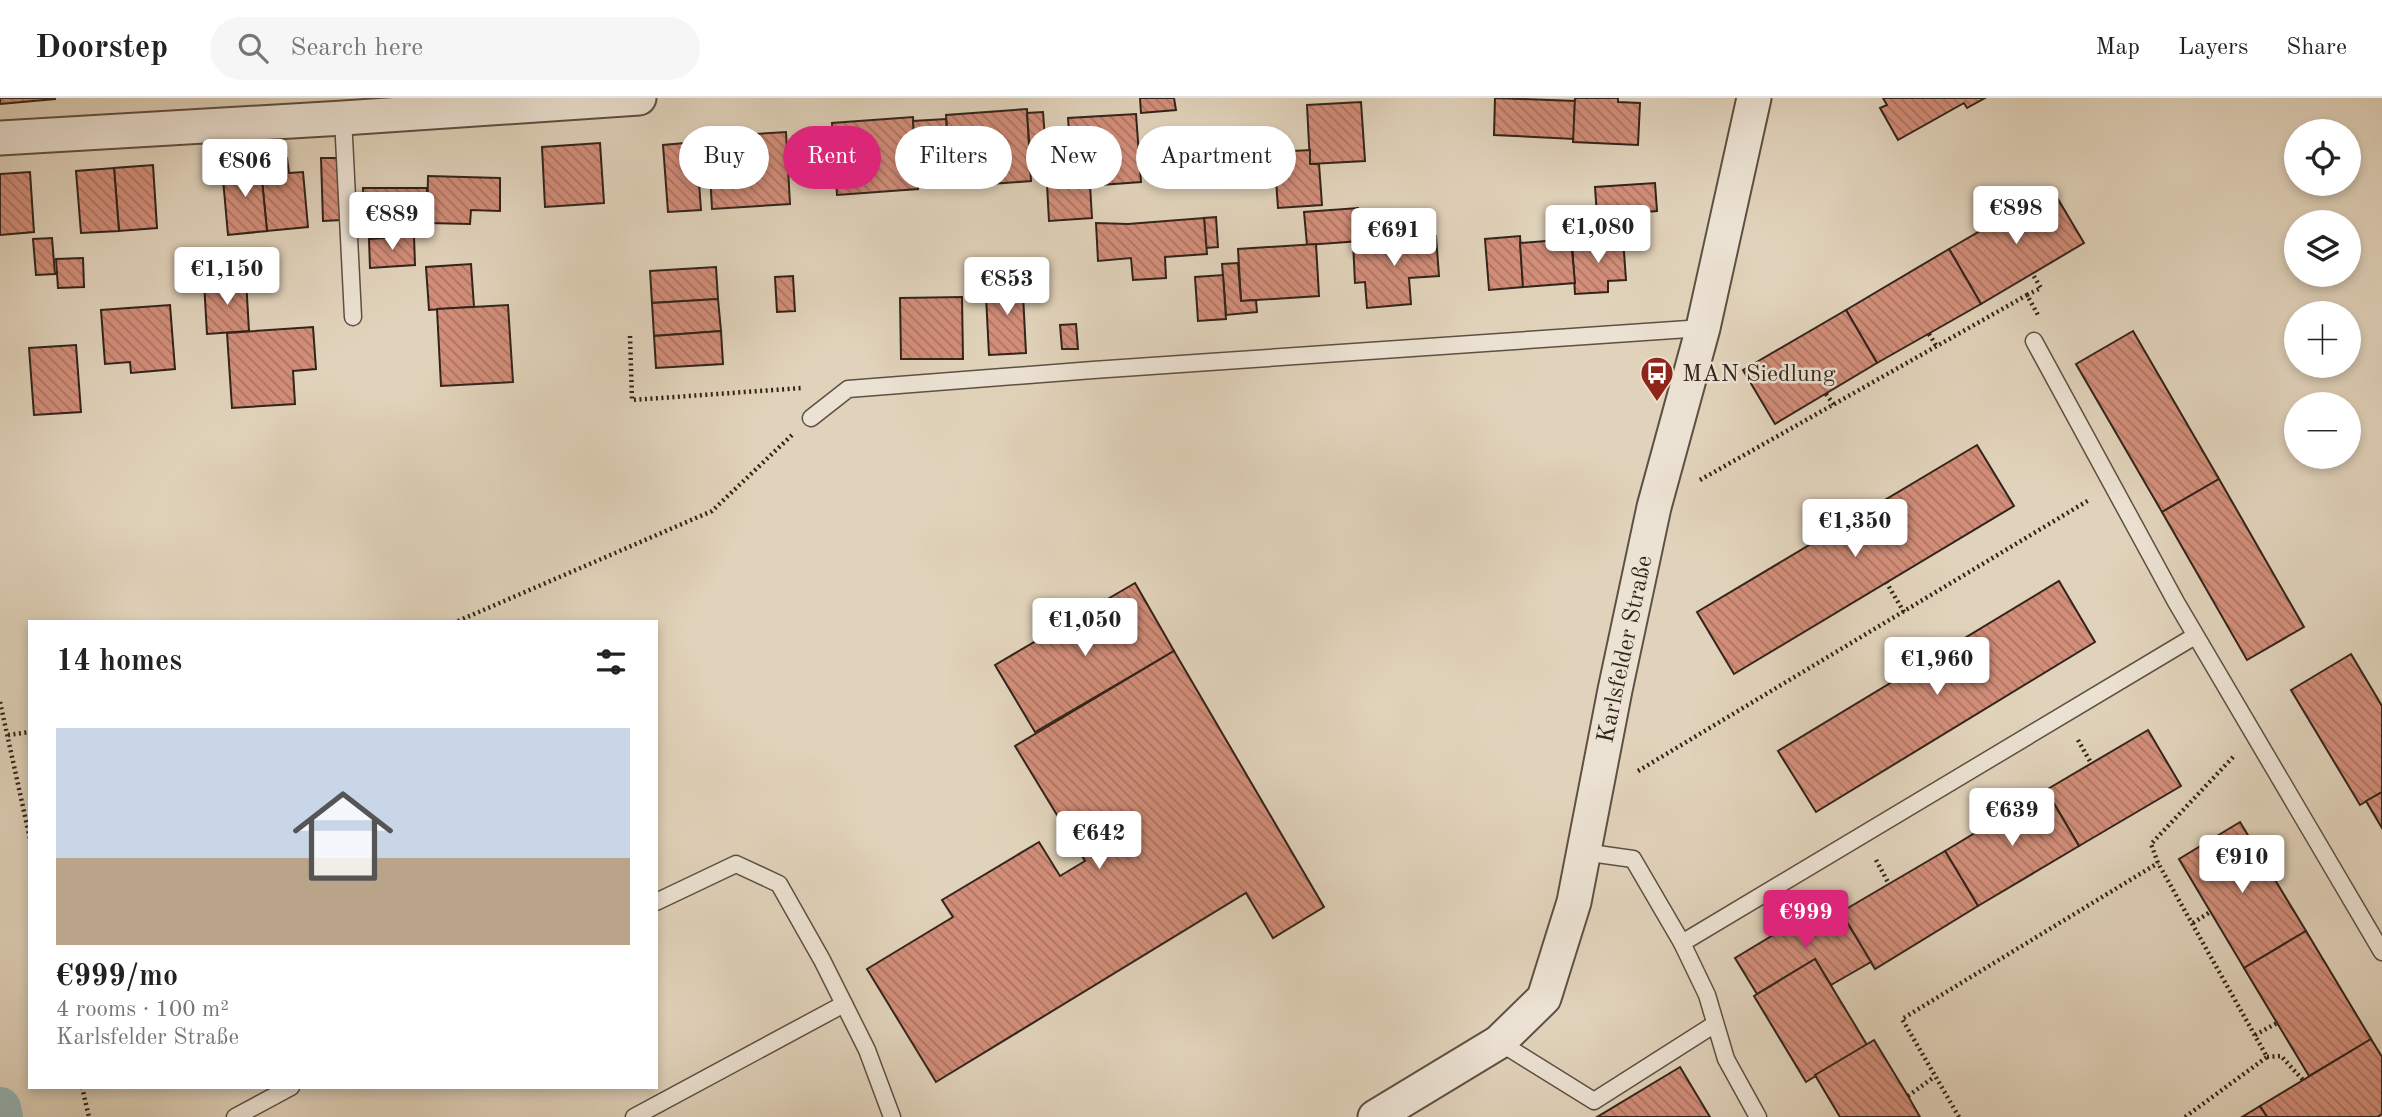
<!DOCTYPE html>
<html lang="en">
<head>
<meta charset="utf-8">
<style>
	:root { --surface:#fff; --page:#f6f6f6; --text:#222; --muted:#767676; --line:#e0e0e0; --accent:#db2777 }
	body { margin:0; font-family:"Old Standard TT",serif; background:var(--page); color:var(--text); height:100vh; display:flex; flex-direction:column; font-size:26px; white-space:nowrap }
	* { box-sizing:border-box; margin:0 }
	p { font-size:23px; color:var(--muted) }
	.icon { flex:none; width:38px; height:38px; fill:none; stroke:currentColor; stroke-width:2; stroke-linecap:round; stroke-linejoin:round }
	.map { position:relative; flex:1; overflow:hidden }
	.panel { position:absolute; left:28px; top:522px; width:630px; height:469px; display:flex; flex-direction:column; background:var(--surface); border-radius:0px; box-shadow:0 4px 10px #0003 }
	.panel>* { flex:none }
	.hud { position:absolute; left:679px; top:28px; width:665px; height:63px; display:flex; gap:14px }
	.buttons { position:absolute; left:2284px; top:21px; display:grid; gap:14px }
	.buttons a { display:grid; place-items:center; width:77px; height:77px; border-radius:50%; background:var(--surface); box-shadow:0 4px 10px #0003; font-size:35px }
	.price { position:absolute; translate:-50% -60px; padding:0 16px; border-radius:7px; background:#fff; color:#222; font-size:23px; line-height:46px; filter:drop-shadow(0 2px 4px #0008) }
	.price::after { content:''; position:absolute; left:50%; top:42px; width:21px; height:16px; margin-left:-10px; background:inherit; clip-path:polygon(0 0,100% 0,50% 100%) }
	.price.active { background:var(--accent); color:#fff }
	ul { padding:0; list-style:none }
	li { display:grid; align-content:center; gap:14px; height:371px; padding:0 28px }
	li span { display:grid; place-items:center; height:217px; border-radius:0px; color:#555 }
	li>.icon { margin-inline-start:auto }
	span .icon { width:126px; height:126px; fill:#fffc; stroke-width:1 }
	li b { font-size:30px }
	h2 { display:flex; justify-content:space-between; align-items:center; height:84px; padding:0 28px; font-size:30px }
	.pill { padding:0 24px; border-radius:32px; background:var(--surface); box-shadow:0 4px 10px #0003; font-size:24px; line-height:63px }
	.pill.active { background:var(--accent); color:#fff }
	header { display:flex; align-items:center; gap:42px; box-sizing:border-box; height:98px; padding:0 35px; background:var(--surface); border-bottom:2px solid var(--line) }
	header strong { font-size:33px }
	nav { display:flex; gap:38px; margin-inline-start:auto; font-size:24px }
	.search { width:490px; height:63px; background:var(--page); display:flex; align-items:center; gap:18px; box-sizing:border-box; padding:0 24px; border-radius:38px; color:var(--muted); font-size:26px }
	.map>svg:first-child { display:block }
</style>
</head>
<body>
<header>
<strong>Doorstep</strong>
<div class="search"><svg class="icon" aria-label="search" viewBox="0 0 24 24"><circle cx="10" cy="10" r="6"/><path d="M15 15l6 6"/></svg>Search here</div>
<nav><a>Map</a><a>Layers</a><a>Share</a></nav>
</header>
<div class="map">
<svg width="2382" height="1019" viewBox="0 0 2382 1019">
	<defs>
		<pattern id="building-back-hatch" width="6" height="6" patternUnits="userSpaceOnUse" patternTransform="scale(1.75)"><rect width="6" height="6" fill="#d38e7a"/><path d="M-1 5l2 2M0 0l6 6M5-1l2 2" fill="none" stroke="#ac7463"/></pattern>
	</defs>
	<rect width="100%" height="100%" fill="#e1d3bb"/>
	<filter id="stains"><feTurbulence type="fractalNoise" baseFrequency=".00286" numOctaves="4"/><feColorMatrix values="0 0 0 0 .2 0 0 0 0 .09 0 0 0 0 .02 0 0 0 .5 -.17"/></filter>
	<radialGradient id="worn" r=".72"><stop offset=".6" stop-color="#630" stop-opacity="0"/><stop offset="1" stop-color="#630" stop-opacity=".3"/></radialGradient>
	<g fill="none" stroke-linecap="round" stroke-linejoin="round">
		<!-- canal -->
		<path stroke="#96b6b7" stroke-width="42" d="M 0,1010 L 2,1019"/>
	</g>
	<!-- building -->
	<g fill="url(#building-back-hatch)" stroke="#32241a" stroke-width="2">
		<path d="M 0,0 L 55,0 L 55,1 L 0,6 Z"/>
		<path d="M 1140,0 L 1174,0 L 1176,12 L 1141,15 Z"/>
		<path d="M 1495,0 L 1575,3 L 1574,41 L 1494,37 Z"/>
		<path d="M 1575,0 L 1618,0 L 1618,4 L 1640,5 L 1638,47 L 1573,44 Z"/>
		<path d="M 1883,0 L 1985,0 L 1967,10 L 1964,5 L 1898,42 L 1880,10 L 1887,7 Z"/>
		<path d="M 1361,4 L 1365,63 L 1310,66 L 1307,7 Z"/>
		<path d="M 1027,11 L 1031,83 L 951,89 L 946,17 Z"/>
		<path d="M 1043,14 L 1047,68 L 1031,69 L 1027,15 Z"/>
		<path d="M 1136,16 L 1141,84 L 1073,89 L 1068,20 Z"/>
		<path d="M 913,19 L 918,91 L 837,97 L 832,25 Z"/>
		<path d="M 946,21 L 950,75 L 917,77 L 913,23 Z"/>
		<path d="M 832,29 L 835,84 L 819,85 L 816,31 Z"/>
		<path d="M 786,34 L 790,106 L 712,111 L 708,39 Z"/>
		<path d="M 696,44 L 701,112 L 668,114 L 663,47 Z"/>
		<path d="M 600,45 L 604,105 L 545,109 L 542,49 Z"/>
		<path d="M 1310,52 L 1310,66 L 1319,66 L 1322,107 L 1278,110 L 1274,54 Z"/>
		<path d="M 287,60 L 289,75 L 303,74 L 308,129 L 267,133 L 260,62 Z"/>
		<path d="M 321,60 L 338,60 L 341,122 L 323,123 Z"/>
		<path d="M 260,62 L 267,133 L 228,137 L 223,81 L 233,80 L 232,65 Z"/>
		<path d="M 1071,66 L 1073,89 L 1090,87 L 1092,120 L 1049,123 L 1046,68 Z"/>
		<path d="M 153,67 L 157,130 L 119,133 L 114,70 Z"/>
		<path d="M 114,70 L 119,133 L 81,135 L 76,73 Z"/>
		<path d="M 30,74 L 34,134 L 0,137 L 0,76 Z"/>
		<path d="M 428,78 L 500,80 L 500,113 L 471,112 L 470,126 L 427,125 Z"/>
		<path d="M 1655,85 L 1657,113 L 1597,118 L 1595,89 Z"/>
		<path d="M 363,90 L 427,90 L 427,123 L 364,123 Z"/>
		<path d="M 2052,91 L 2084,145 L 1981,206 L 1949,151 Z"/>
		<path d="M 1358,110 L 1360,143 L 1307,147 L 1304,114 Z"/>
		<path d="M 1216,119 L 1218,149 L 1206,150 L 1204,120 Z"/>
		<path d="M 1204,120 L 1207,156 L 1165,159 L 1166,180 L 1133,182 L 1131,160 L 1098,163 L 1096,125 L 1128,126 Z"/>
		<path d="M 414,138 L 415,167 L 370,170 L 369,141 Z"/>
		<path d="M 1436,138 L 1439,178 L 1409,180 L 1411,206 L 1367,210 L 1365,184 L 1355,185 L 1353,144 Z"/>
		<path d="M 1520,138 L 1523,189 L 1489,192 L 1485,141 Z"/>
		<path d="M 52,140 L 55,176 L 36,177 L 33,141 Z"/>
		<path d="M 1623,140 L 1626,182 L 1608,183 L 1608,194 L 1575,196 L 1572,144 Z"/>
		<path d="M 1571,141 L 1575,185 L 1523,189 L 1520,145 Z"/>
		<path d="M 1316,146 L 1319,198 L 1241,203 L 1238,151 Z"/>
		<path d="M 1949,151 L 1981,206 L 1877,265 L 1846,212 Z"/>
		<path d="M 83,160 L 84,189 L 58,190 L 56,161 Z"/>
		<path d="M 1238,165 L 1241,203 L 1256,202 L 1257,214 L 1226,217 L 1222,166 Z"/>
		<path d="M 471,166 L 474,209 L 429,212 L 426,169 Z"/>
		<path d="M 716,169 L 718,201 L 652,205 L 650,173 Z"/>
		<path d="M 1022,177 L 1026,255 L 989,257 L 986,198 L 998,198 L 997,178 Z"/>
		<path d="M 1223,177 L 1226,221 L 1198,223 L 1195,179 Z"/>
		<path d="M 793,178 L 795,213 L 777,214 L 775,179 Z"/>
		<path d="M 246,181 L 249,233 L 207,236 L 204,184 Z"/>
		<path d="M 962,199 L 963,261 L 901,261 L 900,200 Z"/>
		<path d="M 718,201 L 721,233 L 654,238 L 652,205 Z"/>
		<path d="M 170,207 L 175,271 L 131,275 L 130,264 L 105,266 L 101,212 Z"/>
		<path d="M 508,207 L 513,284 L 441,288 L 437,211 Z"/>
		<path d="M 1846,212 L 1877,265 L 1775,326 L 1743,272 Z"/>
		<path d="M 1076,226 L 1078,251 L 1062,251 L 1060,227 Z"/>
		<path d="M 313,229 L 316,271 L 293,273 L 295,306 L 232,310 L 227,235 Z"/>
		<path d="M 721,233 L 723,266 L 656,270 L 654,238 Z"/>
		<path d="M 2133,233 L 2219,381 L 2162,414 L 2076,266 Z"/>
		<path d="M 76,247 L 81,314 L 34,317 L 29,250 Z"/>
		<path d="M 1977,347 L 2014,408 L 1734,576 L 1697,514 Z"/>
		<path d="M 2219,381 L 2304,529 L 2247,562 L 2162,414 Z"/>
		<path d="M 2059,483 L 2095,544 L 1816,714 L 1778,653 Z"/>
		<path d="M 1135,485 L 1174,553 L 1035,634 L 995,567 Z"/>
		<path d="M 1174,553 L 1324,809 L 1273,840 L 1246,795 L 936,984 L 867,871 L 953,819 L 942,802 L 1039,744 L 1060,778 L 1085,763 L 1015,648 Z"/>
		<path d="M 2351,556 L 2382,608 L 2382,694 L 2360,707 L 2291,592 Z"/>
		<path d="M 2148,632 L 2181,688 L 2079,748 L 2046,692 Z"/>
		<path d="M 2046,692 L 2079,748 L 1978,808 L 1945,753 Z"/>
		<path d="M 2382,694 L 2382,730 L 2366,703 Z"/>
		<path d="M 2240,724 L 2306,833 L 2244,870 L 2179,761 Z"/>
		<path d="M 1945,753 L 1978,808 L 1875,871 L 1841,814 Z"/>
		<path d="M 1833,801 L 1871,864 L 1831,887 L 1815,861 L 1757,896 L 1735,860 Z"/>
		<path d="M 2306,833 L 2371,941 L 2309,978 L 2244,870 Z"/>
		<path d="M 1815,861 L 1867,947 L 1806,984 L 1754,898 Z"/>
		<path d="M 2371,941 L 2382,959 L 2382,1016 L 2377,1019 L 2267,1019 L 2260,1008 Z"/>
		<path d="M 1874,942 L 1908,998 L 1920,1019 L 1840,1019 L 1815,977 Z"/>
		<path d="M 1680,969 L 1710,1019 L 1597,1019 Z"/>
		<path d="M 2260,1008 L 2267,1019 L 2242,1019 Z"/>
	</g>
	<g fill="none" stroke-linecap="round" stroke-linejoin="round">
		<defs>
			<g id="lane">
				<path d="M 343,20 L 353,219"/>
				<path d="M 2034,243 L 2176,504 L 2382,854"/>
				<path d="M 811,320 L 848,291 L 1093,272 L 1703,230"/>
				<path d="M 1583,754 L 1633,761 L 1682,845"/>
				<path d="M 656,804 L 736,766 L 779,786 L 822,862 L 867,952 L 892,1019"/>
				<path d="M 1499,944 L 1594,1003 L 1715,926"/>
				<path d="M 235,1019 L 291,989"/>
				<path d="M 634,1019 L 844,906"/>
				<path d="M 1758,1019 L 1726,961 L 1707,897 L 1682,845 L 2195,538"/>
			</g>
			<g id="street">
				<path d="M 0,40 L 343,20 L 639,0"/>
				<path d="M 1375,1019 L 1499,944 L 1544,900 L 1574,804 L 1615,592 L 1654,409 L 1703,230 L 1754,0"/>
			</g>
		</defs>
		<!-- lane casing -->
		<use href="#lane" stroke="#5e5042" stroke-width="19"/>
		<!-- street casing -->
		<use href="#street" stroke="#5e5042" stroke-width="37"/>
		<!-- path -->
		<g stroke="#32241a" stroke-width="4.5" stroke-dasharray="2 3.5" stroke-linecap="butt">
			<path d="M 2027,197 L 2041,190 L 2032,175"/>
			<path d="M 1929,236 L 1937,249"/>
			<path d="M 630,238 L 632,302 L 802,290"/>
			<path d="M 1826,296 L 1834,307"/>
			<path d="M 1700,382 L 2027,197 L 2038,217"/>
			<path d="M 1886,484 L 1904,514"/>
			<path d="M 458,523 L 712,413 L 792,337"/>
			<path d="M 0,604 L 30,741"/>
			<path d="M 8,637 L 30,634"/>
			<path d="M 2078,642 L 2091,665"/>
			<path d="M 1638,673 L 2089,402"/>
			<path d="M 1977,702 L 1990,726"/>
			<path d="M 1876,762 L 1889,786"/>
			<path d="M 2193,825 L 2210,814"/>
			<path d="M 2255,937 L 2277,925"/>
			<path d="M 2267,959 L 2281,958 L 2303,982"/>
			<path d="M 82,989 L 89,1019"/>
			<path d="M 1908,998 L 1934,979"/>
			<path d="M 1959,1019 L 1902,921 L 2158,765"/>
			<path d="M 2185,1019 L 2267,959 L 2158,765 L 2151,746 L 2234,658"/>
		</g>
		<!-- lane -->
		<use href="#lane" stroke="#ece2d3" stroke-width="16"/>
		<!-- street -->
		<use href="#street" stroke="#ece2d3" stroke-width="33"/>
	</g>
	<!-- icons -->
	<defs>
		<symbol id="bus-pin" viewBox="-11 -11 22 30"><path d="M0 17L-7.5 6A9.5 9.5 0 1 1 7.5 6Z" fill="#8f2418" stroke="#ece2d3"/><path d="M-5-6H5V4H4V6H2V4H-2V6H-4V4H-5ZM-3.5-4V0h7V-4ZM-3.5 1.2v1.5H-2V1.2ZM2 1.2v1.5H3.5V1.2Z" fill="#fff"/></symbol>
	</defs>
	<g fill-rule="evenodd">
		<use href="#bus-pin" x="1638" y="256" width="38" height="52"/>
	</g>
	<g text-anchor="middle" stroke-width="5" stroke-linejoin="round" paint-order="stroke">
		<!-- poi labels -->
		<g font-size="24" fill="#32241a" stroke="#ece2d3" text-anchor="start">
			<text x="1682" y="283">MAN Siedlung</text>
		</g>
		<!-- street labels -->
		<g font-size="24" fill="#32241a" stroke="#ece2d3">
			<text transform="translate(1624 551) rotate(-78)" y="8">Karlsfelder Straße</text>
		</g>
	</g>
	<rect width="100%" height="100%" filter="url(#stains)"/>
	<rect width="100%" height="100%" fill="url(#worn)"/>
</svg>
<div class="buttons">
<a><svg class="icon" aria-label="locate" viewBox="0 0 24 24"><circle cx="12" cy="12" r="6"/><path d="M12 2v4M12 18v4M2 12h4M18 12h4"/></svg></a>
<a><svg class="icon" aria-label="layers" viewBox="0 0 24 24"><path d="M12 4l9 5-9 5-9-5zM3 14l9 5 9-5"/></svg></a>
<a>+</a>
<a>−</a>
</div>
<b class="price" style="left:245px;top:101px">€806</b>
<b class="price" style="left:2016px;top:148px">€898</b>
<b class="price" style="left:392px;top:154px">€889</b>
<b class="price" style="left:1598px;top:167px">€1,080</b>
<b class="price" style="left:1394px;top:170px">€691</b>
<b class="price" style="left:227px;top:209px">€1,150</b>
<b class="price" style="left:1007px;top:219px">€853</b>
<b class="price" style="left:1855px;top:461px">€1,350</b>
<b class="price" style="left:1085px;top:560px">€1,050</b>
<b class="price" style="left:1937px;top:599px">€1,960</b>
<b class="price" style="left:2012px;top:750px">€639</b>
<b class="price" style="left:1099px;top:773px">€642</b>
<b class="price" style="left:2242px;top:797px">€910</b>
<b class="price active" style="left:1806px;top:852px">€999</b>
<div class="hud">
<a class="pill">Buy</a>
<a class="pill active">Rent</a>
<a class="pill">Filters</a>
<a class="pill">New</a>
<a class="pill">Apartment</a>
</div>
<section class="panel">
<h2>14 homes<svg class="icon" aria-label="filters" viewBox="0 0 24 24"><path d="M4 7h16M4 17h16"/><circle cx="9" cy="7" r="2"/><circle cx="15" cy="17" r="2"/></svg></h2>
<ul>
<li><span style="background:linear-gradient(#c9d6e8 60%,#b9a48a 0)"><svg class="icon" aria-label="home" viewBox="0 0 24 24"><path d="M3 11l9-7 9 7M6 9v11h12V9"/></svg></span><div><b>€999/mo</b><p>4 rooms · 100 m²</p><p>Karlsfelder Straße</p></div></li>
</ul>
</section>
</div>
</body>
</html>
